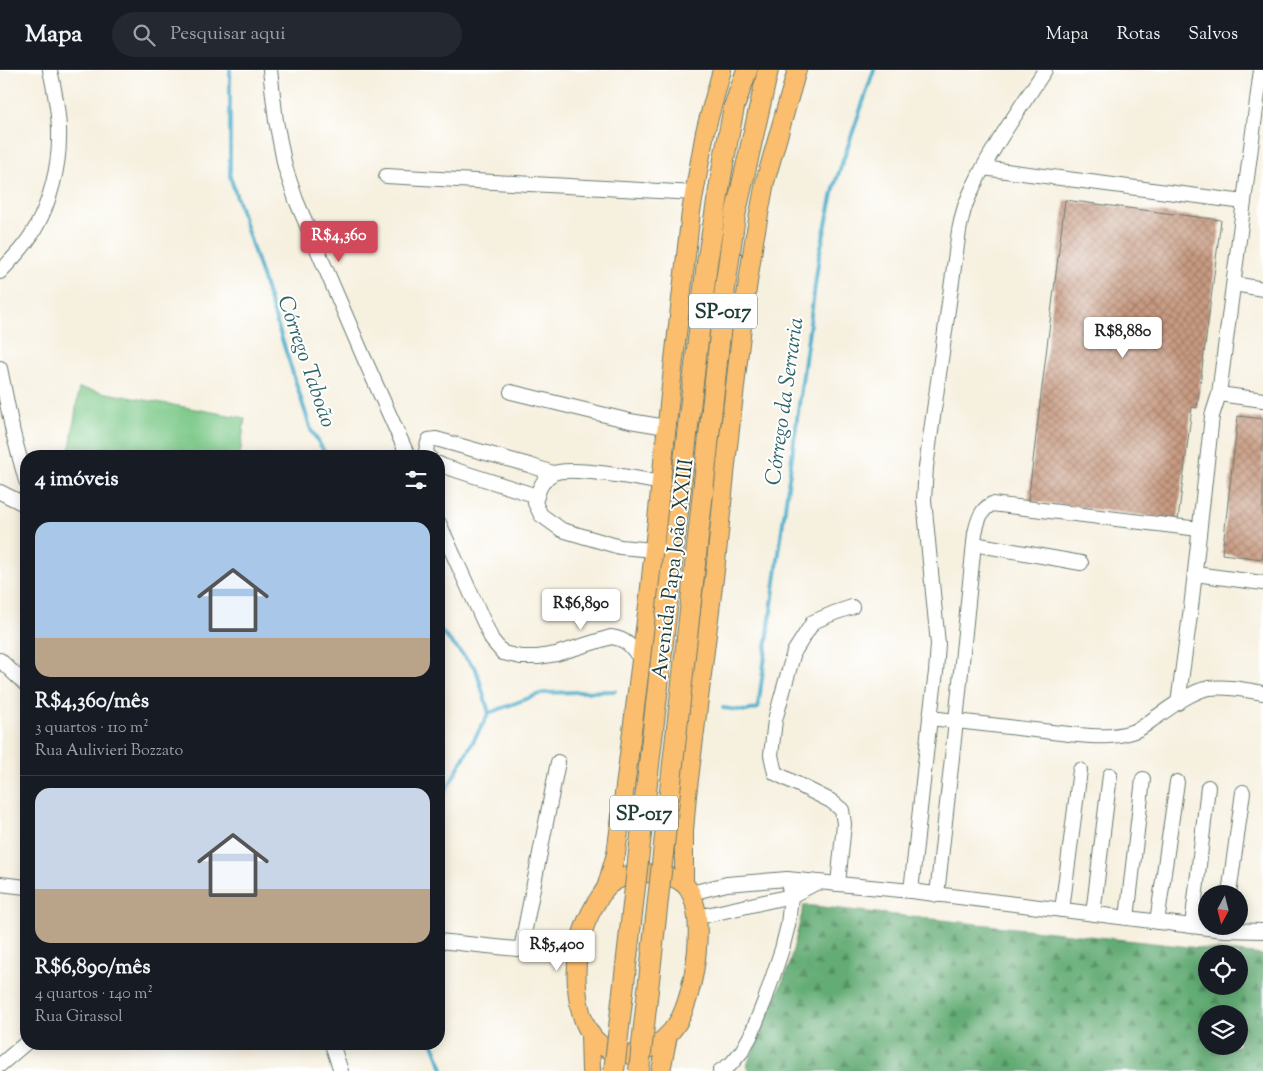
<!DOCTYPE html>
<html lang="pt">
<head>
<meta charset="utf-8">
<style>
	:root { --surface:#171b24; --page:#242831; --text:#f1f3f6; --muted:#9ea1a6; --line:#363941; --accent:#d1495b }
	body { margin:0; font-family:"Sorts Mill Goudy",serif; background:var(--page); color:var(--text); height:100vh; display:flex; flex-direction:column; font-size:19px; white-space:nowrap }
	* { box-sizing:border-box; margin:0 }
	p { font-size:16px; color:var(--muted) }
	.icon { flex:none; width:28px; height:28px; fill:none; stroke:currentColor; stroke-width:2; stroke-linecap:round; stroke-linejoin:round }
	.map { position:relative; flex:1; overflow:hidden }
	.side { position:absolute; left:20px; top:380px; width:425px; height:600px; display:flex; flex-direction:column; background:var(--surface); border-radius:20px; box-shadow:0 2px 12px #0003 }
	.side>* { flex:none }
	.needle { width:32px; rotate:187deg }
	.buttons { position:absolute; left:1198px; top:815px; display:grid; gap:10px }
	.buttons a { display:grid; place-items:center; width:50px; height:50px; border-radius:50%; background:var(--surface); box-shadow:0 2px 12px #0003; font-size:25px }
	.price { position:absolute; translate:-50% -42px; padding:0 11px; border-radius:5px; background:#fff; color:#222; font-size:16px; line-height:32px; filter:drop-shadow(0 1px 2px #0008) }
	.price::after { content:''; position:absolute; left:50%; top:30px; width:15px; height:11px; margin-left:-8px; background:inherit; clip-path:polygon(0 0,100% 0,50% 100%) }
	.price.selected { background:var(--accent); color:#fff }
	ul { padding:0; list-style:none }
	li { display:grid; align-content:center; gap:10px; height:265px; padding:0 15px }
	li+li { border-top:1px solid var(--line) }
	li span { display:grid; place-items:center; height:155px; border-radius:15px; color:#555 }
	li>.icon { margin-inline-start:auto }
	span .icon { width:90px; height:90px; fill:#fffc; stroke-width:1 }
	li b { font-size:21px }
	h2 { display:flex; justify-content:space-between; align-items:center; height:60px; padding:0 15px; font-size:21px }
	header { display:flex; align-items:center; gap:30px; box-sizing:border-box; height:70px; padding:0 25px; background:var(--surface); border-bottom:1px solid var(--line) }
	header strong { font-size:24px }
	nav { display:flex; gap:28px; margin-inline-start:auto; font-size:18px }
	.search { width:350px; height:45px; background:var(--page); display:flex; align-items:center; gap:12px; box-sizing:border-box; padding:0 18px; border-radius:28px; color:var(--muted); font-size:19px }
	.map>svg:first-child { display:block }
</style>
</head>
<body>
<header>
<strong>Mapa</strong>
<div class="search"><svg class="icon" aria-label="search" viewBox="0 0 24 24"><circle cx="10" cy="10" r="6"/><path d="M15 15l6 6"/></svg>Pesquisar aqui</div>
<nav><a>Mapa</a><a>Rotas</a><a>Salvos</a></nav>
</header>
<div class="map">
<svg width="1263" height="1001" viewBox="0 0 1263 1001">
	<defs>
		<pattern id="forest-firs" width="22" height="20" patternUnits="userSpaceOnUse" patternTransform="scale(1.25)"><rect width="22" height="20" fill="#63ac74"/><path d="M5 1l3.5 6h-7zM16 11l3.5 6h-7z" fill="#518d60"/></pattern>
		<pattern id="building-cross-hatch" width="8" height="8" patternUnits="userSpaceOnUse" patternTransform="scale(1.25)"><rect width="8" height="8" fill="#c89a81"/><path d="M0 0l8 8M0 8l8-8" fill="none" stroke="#a27f6a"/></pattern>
	</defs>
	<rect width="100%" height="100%" fill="#fff"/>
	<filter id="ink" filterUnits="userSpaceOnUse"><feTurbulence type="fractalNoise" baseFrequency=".02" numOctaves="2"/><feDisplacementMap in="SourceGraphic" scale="10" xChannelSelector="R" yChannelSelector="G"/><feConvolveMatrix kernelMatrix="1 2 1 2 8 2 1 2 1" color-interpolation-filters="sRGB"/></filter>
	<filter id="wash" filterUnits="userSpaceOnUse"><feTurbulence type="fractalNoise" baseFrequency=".0096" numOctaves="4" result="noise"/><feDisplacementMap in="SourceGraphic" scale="20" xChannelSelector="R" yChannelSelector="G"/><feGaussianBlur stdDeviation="1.12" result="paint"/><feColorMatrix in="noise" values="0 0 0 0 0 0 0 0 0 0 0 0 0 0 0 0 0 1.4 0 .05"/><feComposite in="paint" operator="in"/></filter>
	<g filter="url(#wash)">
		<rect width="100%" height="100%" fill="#f6f0df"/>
		<!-- forest -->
		<path fill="url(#forest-firs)" stroke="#417454" fill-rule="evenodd" d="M 804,835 L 1263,885 L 1263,1001 L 750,1001 L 747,995 L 789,896 ZM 1206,884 L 1239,884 L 1239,916 L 1206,916 ZM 1206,944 L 1239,944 L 1239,976 L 1206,976 Z"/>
		<!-- garden -->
		<path fill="#7ac887" stroke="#4c825e" d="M 79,318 L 245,348 L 240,386 L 69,386 Z"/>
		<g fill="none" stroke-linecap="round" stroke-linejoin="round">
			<!-- stream -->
			<g stroke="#4baeca" stroke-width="4">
				<path d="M 230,0 L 230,106 L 311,360 L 327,386"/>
				<path d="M 439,559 L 476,599 L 489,643 L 439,732"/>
				<path d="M 723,638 L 746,641 L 758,638 L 819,186 L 835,114 L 874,0"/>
				<path d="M 489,643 L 542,623 L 615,621"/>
				<path d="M 433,974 L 444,1001"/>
			</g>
		</g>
		<g id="blocks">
			<!-- building -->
			<g fill="url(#building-cross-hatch)">
				<path d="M 1065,130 L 1221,150 L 1197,338 L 1192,337 L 1178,450 L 1028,431 Z"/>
				<path d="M 1238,346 L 1263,349 L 1263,489 L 1222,484 Z"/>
			</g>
		</g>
	</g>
	<g filter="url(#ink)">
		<use href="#blocks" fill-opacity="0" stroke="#6a7c70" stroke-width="1"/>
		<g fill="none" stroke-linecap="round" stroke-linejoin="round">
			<defs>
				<g id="minor">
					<path d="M 270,0 L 276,51 L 285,97 L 296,130 L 364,288 L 408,386"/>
					<path d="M 983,98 L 1244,132"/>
					<path d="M 386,106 L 695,123"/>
					<path d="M 0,202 C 13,188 27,174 36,157 C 50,132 59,97 59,69 C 60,46 55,22 50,0"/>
					<path d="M 1234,214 L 1263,219"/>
					<path d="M 0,298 L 13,363 L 26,411"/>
					<path d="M 511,322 L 630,351 L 666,357"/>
					<path d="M 1219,324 L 1263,330"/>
					<path d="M 429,386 C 424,381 427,376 429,370 L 436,369 L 529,395 L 553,403"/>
					<path d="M 439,394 L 443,396 L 537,426"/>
					<path d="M 0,422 L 26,435"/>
					<path d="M 439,453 L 492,570 L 503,583 L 521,587 L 538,587 L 556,584 L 611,567 C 627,569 632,577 641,590"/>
					<path d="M 974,474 L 1081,493"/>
					<path d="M 654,480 L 620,477 L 562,460 L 541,445 L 535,433 C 538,421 541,411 552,404 C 567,395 641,409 661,413"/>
					<path d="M 1195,504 L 1263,513"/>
					<path d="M 0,590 L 26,615"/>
					<path d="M 1178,633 L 1191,538 L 1212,346 L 1219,324 L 1261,0"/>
					<path d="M 930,648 L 1078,665 C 1098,667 1120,668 1139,659 C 1143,657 1148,653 1152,650 C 1167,640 1191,621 1209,618 C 1227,616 1246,620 1263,623"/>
					<path d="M 0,814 L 26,817"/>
					<path d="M 838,814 L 844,754 L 842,740 L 831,731 L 775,703 L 771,685 L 775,650 L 794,582 L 813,552 L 834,543 L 852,537"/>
					<path d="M 911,821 L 930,648 L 936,602 L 938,574 L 924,430 L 926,397 L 959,161 C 961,151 963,140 967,131 C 987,84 1017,43 1045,0"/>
					<path d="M 691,823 L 727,814 L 787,809 L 911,821 L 1224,860 L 1263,861"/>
					<path d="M 1229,824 L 1243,722"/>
					<path d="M 937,825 L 956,651 L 975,463 C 978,451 980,440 992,434 L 1199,459"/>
					<path d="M 1062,840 L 1080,700"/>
					<path d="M 1093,844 L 1110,705"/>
					<path d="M 698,847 L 791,826 L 818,812"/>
					<path d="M 1127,848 L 1143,709"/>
					<path d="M 1157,852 L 1177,712"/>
					<path d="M 1192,856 L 1208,717"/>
					<path d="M 439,871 L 555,883 L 579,875"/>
					<path d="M 521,879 L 558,692"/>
					<path d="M 332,974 L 341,1001"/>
					<path d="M 0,995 L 26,973"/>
					<path d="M 720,1001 L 731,994 L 742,981 L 751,965 L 765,930 L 782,879 L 788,855 L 791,826 L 787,809"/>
				</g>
				<g id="major">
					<path d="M 633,803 C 650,803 671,803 684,814 C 710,838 694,926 678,952 C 670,965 657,976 644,981 C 628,988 614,984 601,975 C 572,953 573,892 583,861 C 587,849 593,837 600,827 C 602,824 604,820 607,817 C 614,810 624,807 633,803 Z"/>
					<path d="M 684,814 L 684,761 L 687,725 L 716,492 L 727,385 L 744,239 L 754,171 L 765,112 L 797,0"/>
					<path d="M 606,818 L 616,784 L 626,709 L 649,527 L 670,325 L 691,142 L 705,62 L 722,0"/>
					<path d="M 590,965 L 591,1001"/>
					<path d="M 661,1001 L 668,965"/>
				</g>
				<g id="highway">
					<path d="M 673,485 L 707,193 L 724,89 L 734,37 L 747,0"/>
					<path d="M 696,486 L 725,218 L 735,146 L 768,0"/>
				</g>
			</defs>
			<!-- minor casing -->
			<use href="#minor" stroke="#6a7c70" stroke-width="16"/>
			<!-- major casing -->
			<use href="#major" stroke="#6a7c70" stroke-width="20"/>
			<!-- highway casing -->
			<use href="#highway" stroke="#6a7c70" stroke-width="22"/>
			<!-- minor -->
			<use href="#minor" stroke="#fff" stroke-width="14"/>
			<!-- major -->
			<use href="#major" stroke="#fabe6e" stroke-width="18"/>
			<!-- highway -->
			<use href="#highway" stroke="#fabe6e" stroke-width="20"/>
			<defs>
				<g id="highway-bridge">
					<path d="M 614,1001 L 673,485"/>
					<path d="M 639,1001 L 696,486"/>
				</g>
			</defs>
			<!-- highway-bridge casing -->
			<use href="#highway-bridge" stroke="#6a7c70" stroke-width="22" stroke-linecap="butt"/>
			<!-- highway-bridge -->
			<use href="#highway-bridge" stroke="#fabe6e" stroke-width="20"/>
		</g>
	</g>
	<g text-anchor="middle" stroke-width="4" stroke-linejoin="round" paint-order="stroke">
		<!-- shield labels -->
		<g fill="#fff" stroke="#627771" stroke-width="1">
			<rect x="689" y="223.5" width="68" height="35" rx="4"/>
			<rect x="610" y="725.5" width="68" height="35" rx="4"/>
		</g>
		<g font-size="20" font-weight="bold" fill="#1f3d34">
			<text x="723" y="248">SP-017</text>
			<text x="644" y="750">SP-017</text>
		</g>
		<!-- street labels -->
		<g font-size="21" fill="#1f3d34" stroke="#fff">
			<text transform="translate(672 499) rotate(-83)" y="7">Avenida Papa João XXIII</text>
		</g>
		<!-- water labels -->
		<g font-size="22" font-style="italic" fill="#2e6568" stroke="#fff">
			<text transform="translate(308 291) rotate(71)" y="8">Córrego Taboão</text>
			<text transform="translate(783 331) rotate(-82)" y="8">Córrego da Serraria</text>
		</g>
	</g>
</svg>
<div class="buttons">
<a><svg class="needle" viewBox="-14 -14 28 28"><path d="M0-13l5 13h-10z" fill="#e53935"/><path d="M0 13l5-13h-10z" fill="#9ea1a6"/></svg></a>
<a><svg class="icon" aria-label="locate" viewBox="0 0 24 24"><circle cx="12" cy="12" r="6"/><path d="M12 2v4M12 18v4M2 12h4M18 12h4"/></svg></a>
<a><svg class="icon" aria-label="layers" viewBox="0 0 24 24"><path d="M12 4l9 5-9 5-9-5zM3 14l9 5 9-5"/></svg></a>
</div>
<b class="price selected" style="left:339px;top:193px">R$4,360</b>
<b class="price" style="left:1123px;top:289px">R$8,880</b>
<b class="price" style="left:581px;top:561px">R$6,890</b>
<b class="price" style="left:557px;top:902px">R$5,400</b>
<section class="side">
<h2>4 imóveis<svg class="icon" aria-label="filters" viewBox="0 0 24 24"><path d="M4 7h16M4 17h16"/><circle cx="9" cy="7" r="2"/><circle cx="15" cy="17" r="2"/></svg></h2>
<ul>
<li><span style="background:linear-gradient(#a9c7e8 75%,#b9a48a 0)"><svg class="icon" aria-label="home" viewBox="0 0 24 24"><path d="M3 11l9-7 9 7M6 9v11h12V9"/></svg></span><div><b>R$4,360/mês</b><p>3 quartos · 110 m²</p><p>Rua Aulivieri Bozzato</p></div></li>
<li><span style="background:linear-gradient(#c9d6e8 65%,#b9a48a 0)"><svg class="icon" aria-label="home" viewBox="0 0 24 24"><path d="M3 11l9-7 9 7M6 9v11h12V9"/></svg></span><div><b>R$6,890/mês</b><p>4 quartos · 140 m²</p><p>Rua Girassol</p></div></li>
</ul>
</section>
</div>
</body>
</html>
